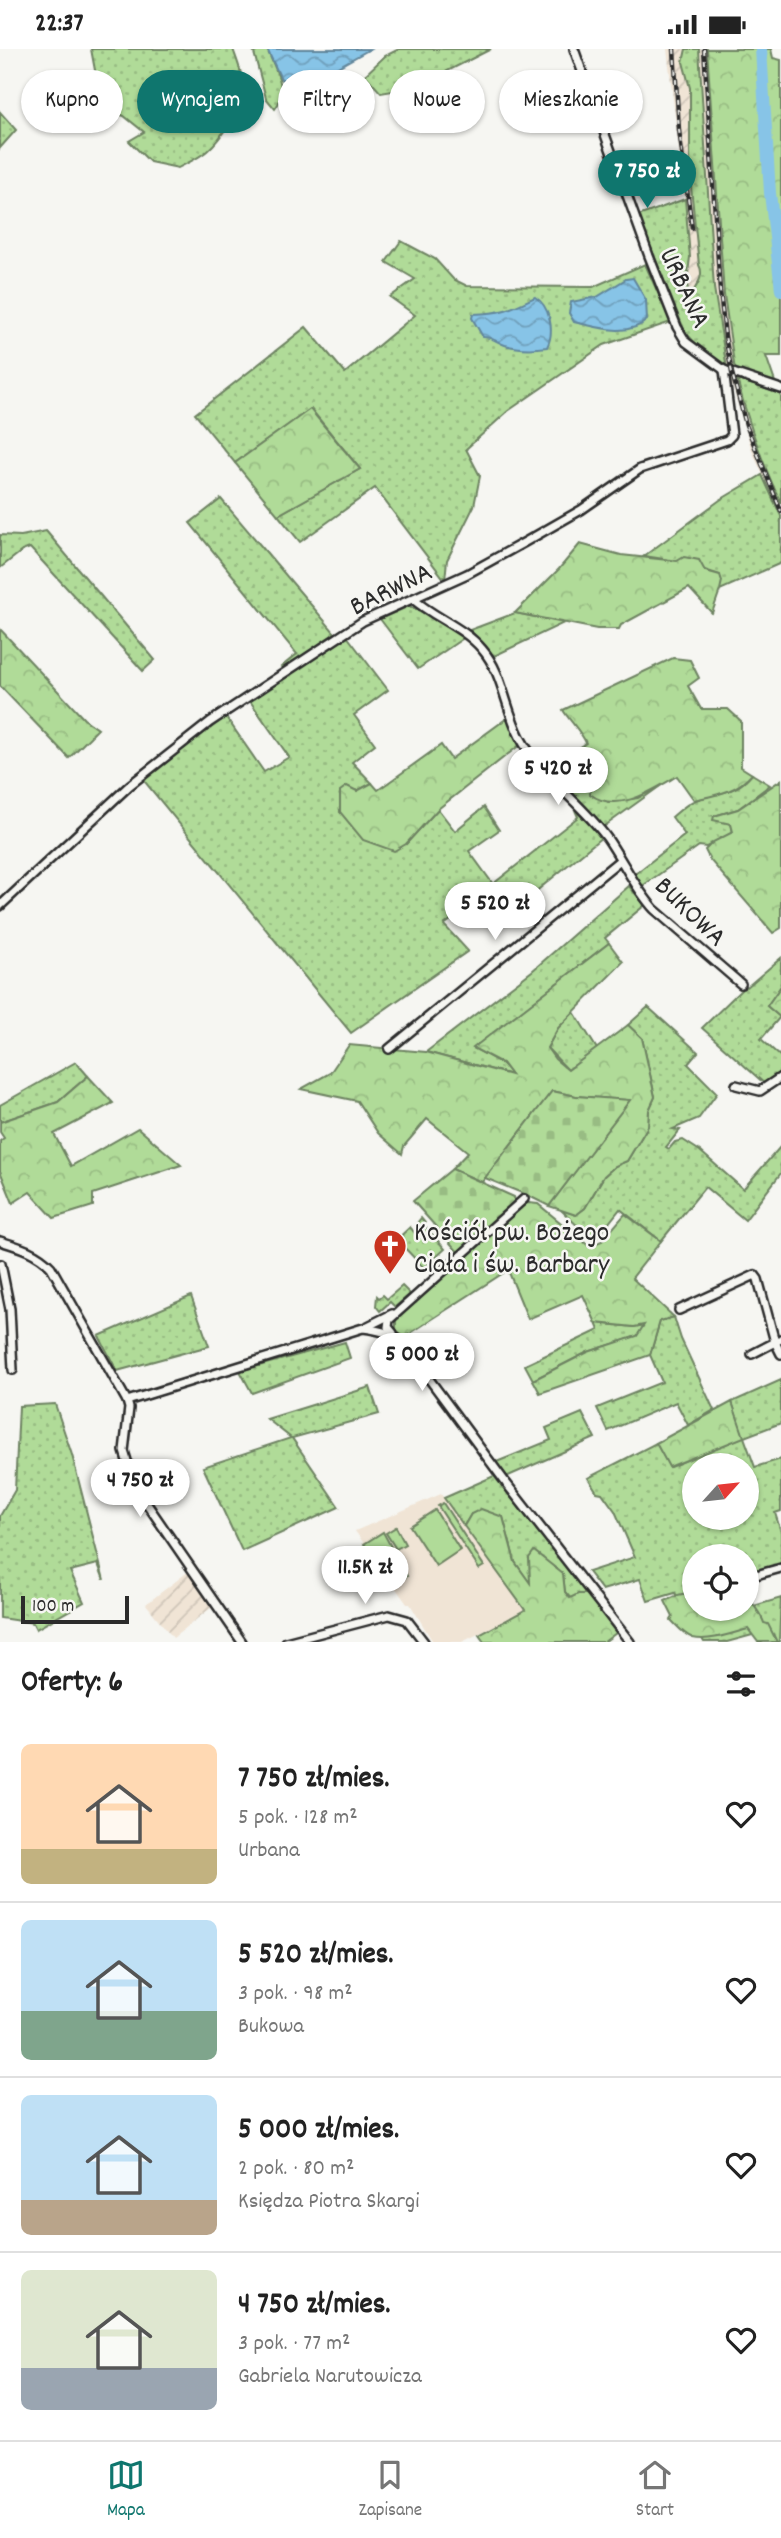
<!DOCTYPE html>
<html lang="pl">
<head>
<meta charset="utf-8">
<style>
	:root { --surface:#fff; --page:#f2f2f2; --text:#222; --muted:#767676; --line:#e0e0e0; --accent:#0f766e }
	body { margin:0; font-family:Dekko,sans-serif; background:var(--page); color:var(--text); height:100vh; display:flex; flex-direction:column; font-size:26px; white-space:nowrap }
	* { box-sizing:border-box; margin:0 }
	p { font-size:23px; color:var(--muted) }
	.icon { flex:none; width:38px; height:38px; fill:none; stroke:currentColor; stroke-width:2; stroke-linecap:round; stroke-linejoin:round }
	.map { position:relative; height:1593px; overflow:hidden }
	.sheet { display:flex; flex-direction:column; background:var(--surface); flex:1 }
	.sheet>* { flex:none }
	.banner { position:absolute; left:21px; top:21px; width:740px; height:63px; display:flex; gap:14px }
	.needle { width:46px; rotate:63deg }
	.buttons { position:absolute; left:682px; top:1404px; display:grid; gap:14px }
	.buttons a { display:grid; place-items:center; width:77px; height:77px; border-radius:50%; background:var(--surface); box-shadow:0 2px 5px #0004; font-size:35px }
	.scale { position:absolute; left:21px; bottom:18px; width:108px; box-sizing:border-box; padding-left:7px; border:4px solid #2b2b2b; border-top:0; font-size:19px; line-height:24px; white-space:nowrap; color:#2b2b2b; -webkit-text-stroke:5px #f6f6f2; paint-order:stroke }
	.price { position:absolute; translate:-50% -60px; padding:0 16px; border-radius:24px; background:#fff; color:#222; font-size:23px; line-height:46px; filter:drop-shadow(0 2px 4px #0008) }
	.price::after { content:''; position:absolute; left:50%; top:42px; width:21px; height:16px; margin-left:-10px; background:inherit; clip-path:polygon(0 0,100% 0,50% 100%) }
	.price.on { background:var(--accent); color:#fff }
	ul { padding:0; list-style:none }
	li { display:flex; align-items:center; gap:21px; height:175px; padding:0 21px }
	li+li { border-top:2px solid var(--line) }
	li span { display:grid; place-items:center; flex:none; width:196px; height:140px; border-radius:10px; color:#555 }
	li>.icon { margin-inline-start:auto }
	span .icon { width:84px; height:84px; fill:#fffc; stroke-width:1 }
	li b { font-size:30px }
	h2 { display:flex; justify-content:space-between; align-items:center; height:84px; padding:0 21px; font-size:30px }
	.tag { padding:0 24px; border-radius:32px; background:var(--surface); box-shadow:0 2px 5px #0004; font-size:24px; line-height:63px }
	.tag.on { background:var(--accent); color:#fff }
	.status { display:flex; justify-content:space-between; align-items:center; height:49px; padding:0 35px; background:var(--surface); direction:ltr }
	.status svg { height:19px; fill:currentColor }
	.tabs { display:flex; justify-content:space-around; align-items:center; height:98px; border-top:2px solid var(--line); background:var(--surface); font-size:19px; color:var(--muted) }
	.tabs a { display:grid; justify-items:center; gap:4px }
	.tabs .on { color:var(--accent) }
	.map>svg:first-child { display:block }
</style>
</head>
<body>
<div class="status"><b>22:37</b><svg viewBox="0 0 49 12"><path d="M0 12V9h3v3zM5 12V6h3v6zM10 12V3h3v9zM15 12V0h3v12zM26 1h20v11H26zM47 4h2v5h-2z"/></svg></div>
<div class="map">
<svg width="781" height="1593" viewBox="0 0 781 1593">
	<defs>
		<pattern id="industrial-furrows" width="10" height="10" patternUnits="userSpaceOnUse" patternTransform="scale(1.75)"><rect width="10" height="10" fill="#f0e4d5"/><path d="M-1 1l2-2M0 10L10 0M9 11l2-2" fill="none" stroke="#cec4b7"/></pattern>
		<pattern id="grass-dots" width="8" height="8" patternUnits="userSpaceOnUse" patternTransform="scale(1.75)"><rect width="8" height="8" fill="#b0db98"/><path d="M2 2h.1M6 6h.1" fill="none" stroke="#98bc83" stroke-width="1.8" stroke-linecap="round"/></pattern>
		<pattern id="forest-crowns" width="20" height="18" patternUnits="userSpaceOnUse" patternTransform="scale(1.75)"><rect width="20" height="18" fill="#b0db98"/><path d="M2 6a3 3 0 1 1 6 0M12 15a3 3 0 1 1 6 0" fill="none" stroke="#98bc83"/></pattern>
		<pattern id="cemetery-stones" width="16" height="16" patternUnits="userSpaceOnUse" patternTransform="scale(1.75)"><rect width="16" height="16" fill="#b0db98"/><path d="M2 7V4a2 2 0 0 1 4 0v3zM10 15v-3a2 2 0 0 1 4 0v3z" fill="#98bc83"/></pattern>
		<pattern id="water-waves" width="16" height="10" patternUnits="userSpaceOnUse" patternTransform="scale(1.75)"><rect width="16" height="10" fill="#87c4e7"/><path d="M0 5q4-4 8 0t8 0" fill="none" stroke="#6f9fbb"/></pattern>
	</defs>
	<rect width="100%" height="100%" fill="#f6f6f2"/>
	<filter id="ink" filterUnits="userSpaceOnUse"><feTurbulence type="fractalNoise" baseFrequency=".0143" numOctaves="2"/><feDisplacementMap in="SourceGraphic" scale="14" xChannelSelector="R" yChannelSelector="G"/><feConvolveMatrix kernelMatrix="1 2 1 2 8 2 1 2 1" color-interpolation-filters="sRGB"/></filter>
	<g filter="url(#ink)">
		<!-- built -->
		<g fill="#f0e4d5">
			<path d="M 699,0 L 707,0 L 724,246 L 735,322 L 727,320 L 714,239 Z"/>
			<path d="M 730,329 L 737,330 L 748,373 L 767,425 L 781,454 L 781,467 L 752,402 Z"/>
			<path d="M 441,1445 L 525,1562 L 462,1593 L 433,1593 L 410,1555 L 407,1555 L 355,1482 Z"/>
		</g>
		<!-- industrial -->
		<g fill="url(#industrial-furrows)">
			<path d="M 667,0 L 686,0 L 683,13 L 690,39 L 690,128 L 699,216 L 702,220 L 700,231 L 694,241 L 688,242 L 687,233 L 690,208 L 688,178 Z"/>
			<path d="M 189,1522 L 212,1558 L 173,1589 L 146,1555 Z"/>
		</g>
		<!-- grass -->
		<g fill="url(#grass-dots)" stroke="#6e8362" stroke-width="2" fill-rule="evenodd">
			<path d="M 91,0 L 233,0 C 237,12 243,25 242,38 C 240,60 223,88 207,102 C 199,109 187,114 178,119 L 150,113 L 129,92 L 144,83 L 124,67 L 109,62 L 101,53 Z"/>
			<path d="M 253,0 L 267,0 C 274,19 290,41 275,60 L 266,49 Z"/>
			<path d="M 399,0 L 491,0 L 416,38 L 381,44 L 365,26 L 385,7 Z"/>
			<path d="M 686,0 L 699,0 L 714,239 L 727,320 L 699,298 L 685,283 L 638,167 L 685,150 L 690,208 L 687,233 L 688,242 L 694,241 C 699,233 704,225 699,216 L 690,128 L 690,39 L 683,13 Z"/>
			<path d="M 0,63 L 16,81 L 0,99 Z"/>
			<path d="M 401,192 L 435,210 L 453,230 L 467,237 L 593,238 L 645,215 L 671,273 L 604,296 L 508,362 L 466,400 L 480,427 L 474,457 L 447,511 L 445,531 L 375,439 L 300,493 L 278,466 L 360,420 L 311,360 L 235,414 L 195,365 L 306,278 L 345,324 L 415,266 L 390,248 L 415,230 L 386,213 Z"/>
			<path d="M 737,330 L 780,345 L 781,348 L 781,454 C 762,414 748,373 737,330 Z"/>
			<path d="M 762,426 L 781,467 L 781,514 L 720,541 L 720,526 L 677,512 L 644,507 L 720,451 Z"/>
			<path d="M 221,450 L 335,584 L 283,620 L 281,618 L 297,605 L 190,474 Z"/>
			<path d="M 46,482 L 155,611 L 143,622 L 30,499 L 22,502 L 0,519 L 0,486 L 21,487 Z"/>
			<path d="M 409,557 L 441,572 L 465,588 L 418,620 L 380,570 Z"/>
			<path d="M 515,564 L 564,574 L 494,607 L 470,581 Z"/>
			<path d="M 347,587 L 388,641 L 354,666 L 375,695 L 352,713 L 372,734 L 357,742 L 340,763 L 349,772 L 406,795 L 438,760 L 455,782 L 484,758 L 499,781 L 469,802 L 493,835 L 578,768 L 575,761 L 602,788 L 511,863 L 493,841 L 444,876 L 468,902 L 351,984 L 145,733 L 146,726 L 226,668 L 264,723 L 289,708 L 250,652 Z"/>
			<path d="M 541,712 L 562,712 L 561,721 L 563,725 L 580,732 L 590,728 L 595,729 L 608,753 L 638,749 L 663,735 L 602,779 Z"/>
			<path d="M 752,725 L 770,736 L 738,760 L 714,767 L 731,774 L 733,783 L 706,798 L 699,797 L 641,838 L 631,828 L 685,786 L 672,768 C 679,762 687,754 696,751 C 719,742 735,746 752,725 Z"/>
			<path d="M 629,837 L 645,856 L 605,889 L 609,894 L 474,999 L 502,1015 L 512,1026 L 426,1003 L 532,922 Z"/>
			<path d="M 781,909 L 781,937 L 767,957 L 780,968 L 761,990 L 781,1008 L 781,1025 L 766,1036 L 702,979 L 741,941 L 739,939 L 744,936 L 747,938 Z"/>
			<path d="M 648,958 L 698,1003 L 688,1015 L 717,1044 L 699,1069 L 673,1080 L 680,1081 L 666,1098 L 669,1100 L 675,1093 L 683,1091 L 700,1102 L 743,1140 L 781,1097 L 781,1124 L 745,1171 L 705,1138 L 661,1192 L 620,1160 L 596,1190 L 588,1187 L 561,1161 L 576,1166 L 585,1159 L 604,1127 L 615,1117 L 627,1112 L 648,1077 L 649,1061 L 655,1048 L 642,989 L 628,976 Z"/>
			<path d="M 574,963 L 597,1000 L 568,1021 L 547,999 L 558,979 Z"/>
			<path d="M 76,1013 L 88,1027 L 58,1053 L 0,1073 L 0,1056 Z"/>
			<path d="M 421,1169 L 425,1174 L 424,1176 L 445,1200 L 424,1219 L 400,1194 L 393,1194 L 410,1178 L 419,1189 L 425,1184 L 417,1174 Z"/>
			<path d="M 402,1237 L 410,1245 L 395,1258 L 390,1253 L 380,1262 L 376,1257 L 377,1247 L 379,1249 L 383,1246 L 387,1250 Z"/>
			<path d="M 191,1247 L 209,1297 L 117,1322 L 99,1287 Z"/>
			<path d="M 674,1268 L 681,1290 L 714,1361 L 688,1376 L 676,1353 L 608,1382 L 597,1359 L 662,1333 L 650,1306 L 660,1272 Z"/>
			<path d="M 596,1274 L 634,1278 L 644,1276 L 638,1287 L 588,1303 L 533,1331 L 525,1316 L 599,1281 Z"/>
			<path d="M 345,1293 L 350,1309 L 252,1344 L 240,1322 Z"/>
			<path d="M 781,1331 L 781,1374 L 744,1388 L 755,1418 L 781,1410 L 781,1462 L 775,1464 L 781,1483 L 781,1516 L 752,1524 L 753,1530 L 747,1531 L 747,1507 L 695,1507 L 695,1559 L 747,1559 L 781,1549 L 779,1593 L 770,1593 L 767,1582 L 727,1593 L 704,1593 L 675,1544 L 648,1552 L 640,1530 L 602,1541 L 588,1523 L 635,1508 L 615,1462 L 602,1444 L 597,1443 L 588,1429 L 656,1394 L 670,1418 L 743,1388 L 732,1353 ZM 695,1416 L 747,1416 L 747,1468 L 695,1468 Z"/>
			<path d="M 370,1338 L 379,1365 L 292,1389 L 339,1458 L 242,1502 L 203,1418 L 291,1389 L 267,1370 Z"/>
			<path d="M 55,1355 L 72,1406 L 104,1531 L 98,1515 L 70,1522 L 84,1553 L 36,1580 L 33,1574 L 0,1569 L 0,1467 L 15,1441 L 19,1357 Z"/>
			<path d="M 582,1364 L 595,1389 L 506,1428 L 494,1414 L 551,1391 L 546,1379 Z"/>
			<path d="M 494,1427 L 589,1545 L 570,1549 L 565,1543 L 563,1525 L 531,1536 L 515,1513 L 503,1468 L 471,1465 L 464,1477 L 444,1449 Z"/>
		</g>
		<!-- forest -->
		<g fill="url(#forest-crowns)" stroke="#6e8362" stroke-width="2">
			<path d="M 707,0 L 759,0 L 767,146 L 777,237 L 781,246 L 781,307 L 766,307 L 776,336 L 735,322 L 724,246 Z"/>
			<path d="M 764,0 L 771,0 L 773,9 L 781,11 L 781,227 L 772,145 Z"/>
			<path d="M 310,360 L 360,420 L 278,466 L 235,414 Z"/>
			<path d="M 580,495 L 621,506 L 677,512 L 684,508 L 699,511 L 705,522 L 720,526 L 722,532 L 720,541 L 712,564 L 689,539 L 621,576 L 619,580 L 597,580 L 515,564 L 559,520 Z"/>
			<path d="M 0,580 L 84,670 L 98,680 L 69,709 L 0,637 Z"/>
			<path d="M 673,609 L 690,611 L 699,629 L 688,637 L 701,660 L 728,660 L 741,672 L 741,718 L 752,725 C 737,743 716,746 694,751 L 677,727 C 653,741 617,766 590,745 L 591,735 L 595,729 L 590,728 L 571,732 C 563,728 559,721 562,712 L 586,694 C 582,684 569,671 563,661 Z"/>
			<path d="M 510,667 L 514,685 L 521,695 L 438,760 L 406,795 L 394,802 L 363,791 L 340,763 L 340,742 L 347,737 L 357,742 L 372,734 L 378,741 L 441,696 L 451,710 Z"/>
			<path d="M 781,731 L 781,879 L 773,884 L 710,811 L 705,801 L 713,793 L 733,783 L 731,775 L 713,771 L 714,767 L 738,760 Z"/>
			<path d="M 609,894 L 623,913 L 558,979 L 547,999 L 555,1010 L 568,1021 L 628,976 L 642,989 L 655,1048 L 649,1061 L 648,1077 L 627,1112 L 615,1117 L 604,1127 L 585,1159 L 576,1166 L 549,1157 L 629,1051 L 576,1047 L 552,1042 L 482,1133 L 452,1120 L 468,1103 L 427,1070 L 404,1097 L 402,1105 L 378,1084 L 357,1052 L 301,1040 L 330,1024 L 349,996 L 426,1003 L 511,1026 L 502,1014 L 473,999 Z"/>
			<path d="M 781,937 L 781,969 L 767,957 Z"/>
			<path d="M 88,1027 L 113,1054 L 54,1085 L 71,1117 L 138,1079 L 181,1116 L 93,1145 L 93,1157 L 54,1169 L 30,1143 L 13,1154 L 0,1122 L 0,1092 L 4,1089 L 0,1083 L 0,1073 L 58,1053 Z"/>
			<path d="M 529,1154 L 538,1155 L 589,1197 L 602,1192 L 625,1165 L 661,1192 L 632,1229 L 674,1268 L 660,1272 L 650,1306 L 540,1344 L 533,1331 L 588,1303 L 637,1287 L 644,1276 L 634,1278 L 596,1274 L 583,1246 L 528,1270 L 508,1221 L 403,1289 L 396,1281 L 396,1270 L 523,1155 Z"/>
			<path d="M 732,1353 L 744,1388 L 669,1418 L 656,1394 Z"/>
			<path d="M 481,1460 L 503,1468 L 515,1513 L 530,1534 L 529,1509 L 534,1502 L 563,1525 L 565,1543 L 570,1549 L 578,1545 L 589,1545 L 616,1584 L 604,1593 L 484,1593 L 479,1586 L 525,1561 L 464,1477 L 471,1465 Z"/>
			<path d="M 695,1542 L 695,1559 L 747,1559 L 747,1544 C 752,1556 761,1564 764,1574 L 768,1575 L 777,1593 L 758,1593 L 748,1580 C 733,1584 709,1593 693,1589 C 684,1586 677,1577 671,1571 L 673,1568 L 665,1552 L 678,1546 Z"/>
		</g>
		<!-- cemetery -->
		<g fill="url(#cemetery-stones)" stroke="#6e8362" stroke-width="2">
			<path d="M 552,1042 L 576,1047 L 630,1051 L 549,1157 L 527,1146 L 485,1129 Z"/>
			<path d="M 452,1120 L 514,1148 L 515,1154 L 459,1204 L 413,1152 Z"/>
		</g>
		<!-- park -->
		<g fill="#b0db98" stroke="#6e8362" stroke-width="2">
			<path d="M 443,1454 L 484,1517 L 479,1520 L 438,1457 Z"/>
			<path d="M 435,1461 L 460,1501 L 436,1517 L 410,1477 Z"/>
			<path d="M 396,1478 L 405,1495 L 396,1500 L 386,1484 Z"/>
			<path d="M 383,1483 L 407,1527 L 393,1535 L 364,1495 Z"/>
		</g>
		<!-- water -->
		<g fill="url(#water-waves)" stroke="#62879c" stroke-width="2">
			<path d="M 267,0 L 370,0 L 334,20 L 317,23 L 302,32 L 292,34 L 281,30 Z"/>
			<path d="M 633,229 L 646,251 L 647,271 C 628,289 597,278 574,273 L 569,264 L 571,253 L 597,248 L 626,230 Z"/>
			<path d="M 535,248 C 550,257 555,282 547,298 C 534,300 518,300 505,296 C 497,293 492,288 483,288 L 472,269 L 473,265 C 503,264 508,261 535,248 Z"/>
		</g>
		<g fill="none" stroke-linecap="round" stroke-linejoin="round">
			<!-- river -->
			<path stroke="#87c4e7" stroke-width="12" d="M 761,0 L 770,144 L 781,241"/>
			<defs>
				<g id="street">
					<path d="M 574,0 L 649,207 L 677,278 L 686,293 L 724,321 L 781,340"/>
					<path d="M 413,550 C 435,569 463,578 482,600 C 503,624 505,659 520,688 C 541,728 581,753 607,789 C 623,812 635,839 654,860 L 741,935"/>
					<path d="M 0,857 L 130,736 L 210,673 L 363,572 L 467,525 L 525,493 L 581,461 L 640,420 L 727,391 L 732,386 L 724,321"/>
					<path d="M 389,1000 L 620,811"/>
					<path d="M 736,1036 L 760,1042 L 781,1028"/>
					<path d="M 0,1192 C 20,1198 37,1203 51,1218 L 127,1352 L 129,1359 L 124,1402 L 131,1425 L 147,1455 L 242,1593"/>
					<path d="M 1,1215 L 10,1260 L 13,1321"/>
					<path d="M 679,1261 L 755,1226 L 758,1230 L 775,1293 L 781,1305"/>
					<path d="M 368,1277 L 392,1265"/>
					<path d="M 393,1284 L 388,1278 L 389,1271 L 524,1150"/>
					<path d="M 752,1305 L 781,1290"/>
					<path d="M 127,1352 L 363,1279 C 378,1281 388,1283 401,1292 L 506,1434 L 630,1593"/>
					<path d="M 756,1526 L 781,1519"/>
					<path d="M 286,1593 L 389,1566 L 407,1571 L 424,1593"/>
				</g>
			</defs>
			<!-- street casing -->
			<use href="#street" stroke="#2b2b2b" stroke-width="12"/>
			<!-- street -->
			<use href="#street" stroke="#f6f6f2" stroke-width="7"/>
			<defs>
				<g id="rail">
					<path d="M 674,0 L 679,81 L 692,179"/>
					<path d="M 704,0 L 720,242 L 725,287 L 732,324 L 746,376 L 781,462"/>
				</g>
			</defs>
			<!-- rail casing -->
			<use href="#rail" stroke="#2b2b2b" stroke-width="4.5"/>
			<!-- rail -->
			<use href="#rail" stroke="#f6f6f2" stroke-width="2" stroke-dasharray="5" stroke-linecap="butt"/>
		</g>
	</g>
	<!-- icons -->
	<defs>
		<symbol id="church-pin" viewBox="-11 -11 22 30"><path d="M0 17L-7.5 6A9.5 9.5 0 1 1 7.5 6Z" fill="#c8321e" stroke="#f6f6f2"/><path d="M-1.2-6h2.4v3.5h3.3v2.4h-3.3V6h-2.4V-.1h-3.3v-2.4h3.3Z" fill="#fff"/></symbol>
	</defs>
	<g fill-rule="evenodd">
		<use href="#church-pin" x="371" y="1178" width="38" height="52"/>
	</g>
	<g text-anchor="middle" stroke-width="5" stroke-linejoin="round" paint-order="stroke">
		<!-- street labels -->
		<g font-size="28" fill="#2b2b2b" stroke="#f6f6f2">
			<text transform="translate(687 238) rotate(65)" y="10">URBANA</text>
			<text transform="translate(390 538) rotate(-26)" y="10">BARWNA</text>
			<text transform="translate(692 861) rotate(44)" y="10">BUKOWA</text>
		</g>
		<!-- poi labels -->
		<g font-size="28" fill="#2b2b2b" stroke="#f6f6f2" text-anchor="start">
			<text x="414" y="1191">Kościół pw. Bożego<tspan x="414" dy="32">Ciała i św. Barbary</tspan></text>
		</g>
	</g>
</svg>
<div class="buttons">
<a><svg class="needle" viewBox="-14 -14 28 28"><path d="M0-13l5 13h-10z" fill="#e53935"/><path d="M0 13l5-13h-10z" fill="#767676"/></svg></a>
<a><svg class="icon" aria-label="locate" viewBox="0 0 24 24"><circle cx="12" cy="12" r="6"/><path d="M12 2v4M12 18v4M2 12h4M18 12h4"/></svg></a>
</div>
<div class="scale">100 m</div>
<b class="price on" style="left:647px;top:161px">7 750 zł</b>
<b class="price" style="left:558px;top:758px">5 420 zł</b>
<b class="price" style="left:495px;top:893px">5 520 zł</b>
<b class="price" style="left:422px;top:1344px">5 000 zł</b>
<b class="price" style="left:140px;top:1470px">4 750 zł</b>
<b class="price" style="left:365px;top:1557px">11.5K zł</b>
<div class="banner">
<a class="tag">Kupno</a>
<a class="tag on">Wynajem</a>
<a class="tag">Filtry</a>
<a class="tag">Nowe</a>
<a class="tag">Mieszkanie</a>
</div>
</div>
<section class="sheet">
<h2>Oferty: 6<svg class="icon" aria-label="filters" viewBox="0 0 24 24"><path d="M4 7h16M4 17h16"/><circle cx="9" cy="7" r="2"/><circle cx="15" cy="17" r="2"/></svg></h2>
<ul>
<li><span style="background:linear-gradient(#ffd9b3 75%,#c2b280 0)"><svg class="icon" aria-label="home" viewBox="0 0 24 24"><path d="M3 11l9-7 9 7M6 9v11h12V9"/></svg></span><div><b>7 750 zł/mies.</b><p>5 pok. · 128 m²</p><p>Urbana</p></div><svg class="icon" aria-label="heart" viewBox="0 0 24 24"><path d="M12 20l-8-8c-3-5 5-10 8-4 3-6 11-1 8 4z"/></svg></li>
<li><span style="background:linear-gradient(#bfe0f5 65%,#7fa58c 0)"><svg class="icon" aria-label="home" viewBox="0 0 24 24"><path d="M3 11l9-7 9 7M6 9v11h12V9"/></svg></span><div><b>5 520 zł/mies.</b><p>3 pok. · 98 m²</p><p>Bukowa</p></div><svg class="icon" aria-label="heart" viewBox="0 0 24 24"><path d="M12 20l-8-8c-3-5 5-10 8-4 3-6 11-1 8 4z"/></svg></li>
<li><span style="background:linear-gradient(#bfe0f5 75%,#b9a48a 0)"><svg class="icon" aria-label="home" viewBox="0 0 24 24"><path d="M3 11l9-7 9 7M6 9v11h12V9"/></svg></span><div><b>5 000 zł/mies.</b><p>2 pok. · 80 m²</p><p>Księdza Piotra Skargi</p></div><svg class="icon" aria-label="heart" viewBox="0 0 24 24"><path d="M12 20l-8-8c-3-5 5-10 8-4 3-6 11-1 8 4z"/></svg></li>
<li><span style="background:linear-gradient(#dfe7d0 70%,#9aa5b1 0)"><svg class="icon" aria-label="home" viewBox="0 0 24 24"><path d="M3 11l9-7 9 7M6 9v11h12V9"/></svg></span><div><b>4 750 zł/mies.</b><p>3 pok. · 77 m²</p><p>Gabriela Narutowicza</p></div><svg class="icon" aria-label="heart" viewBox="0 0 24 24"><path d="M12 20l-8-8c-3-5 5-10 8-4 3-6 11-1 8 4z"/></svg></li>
</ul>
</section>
<nav class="tabs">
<a class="on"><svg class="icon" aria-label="map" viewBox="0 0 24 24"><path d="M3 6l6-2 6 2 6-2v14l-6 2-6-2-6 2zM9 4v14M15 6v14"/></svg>Mapa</a>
<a><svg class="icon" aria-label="saved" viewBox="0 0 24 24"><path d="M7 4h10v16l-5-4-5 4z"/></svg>Zapisane</a>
<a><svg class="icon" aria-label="home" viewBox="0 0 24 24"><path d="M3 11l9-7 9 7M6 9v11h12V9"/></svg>Start</a>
</nav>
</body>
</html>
